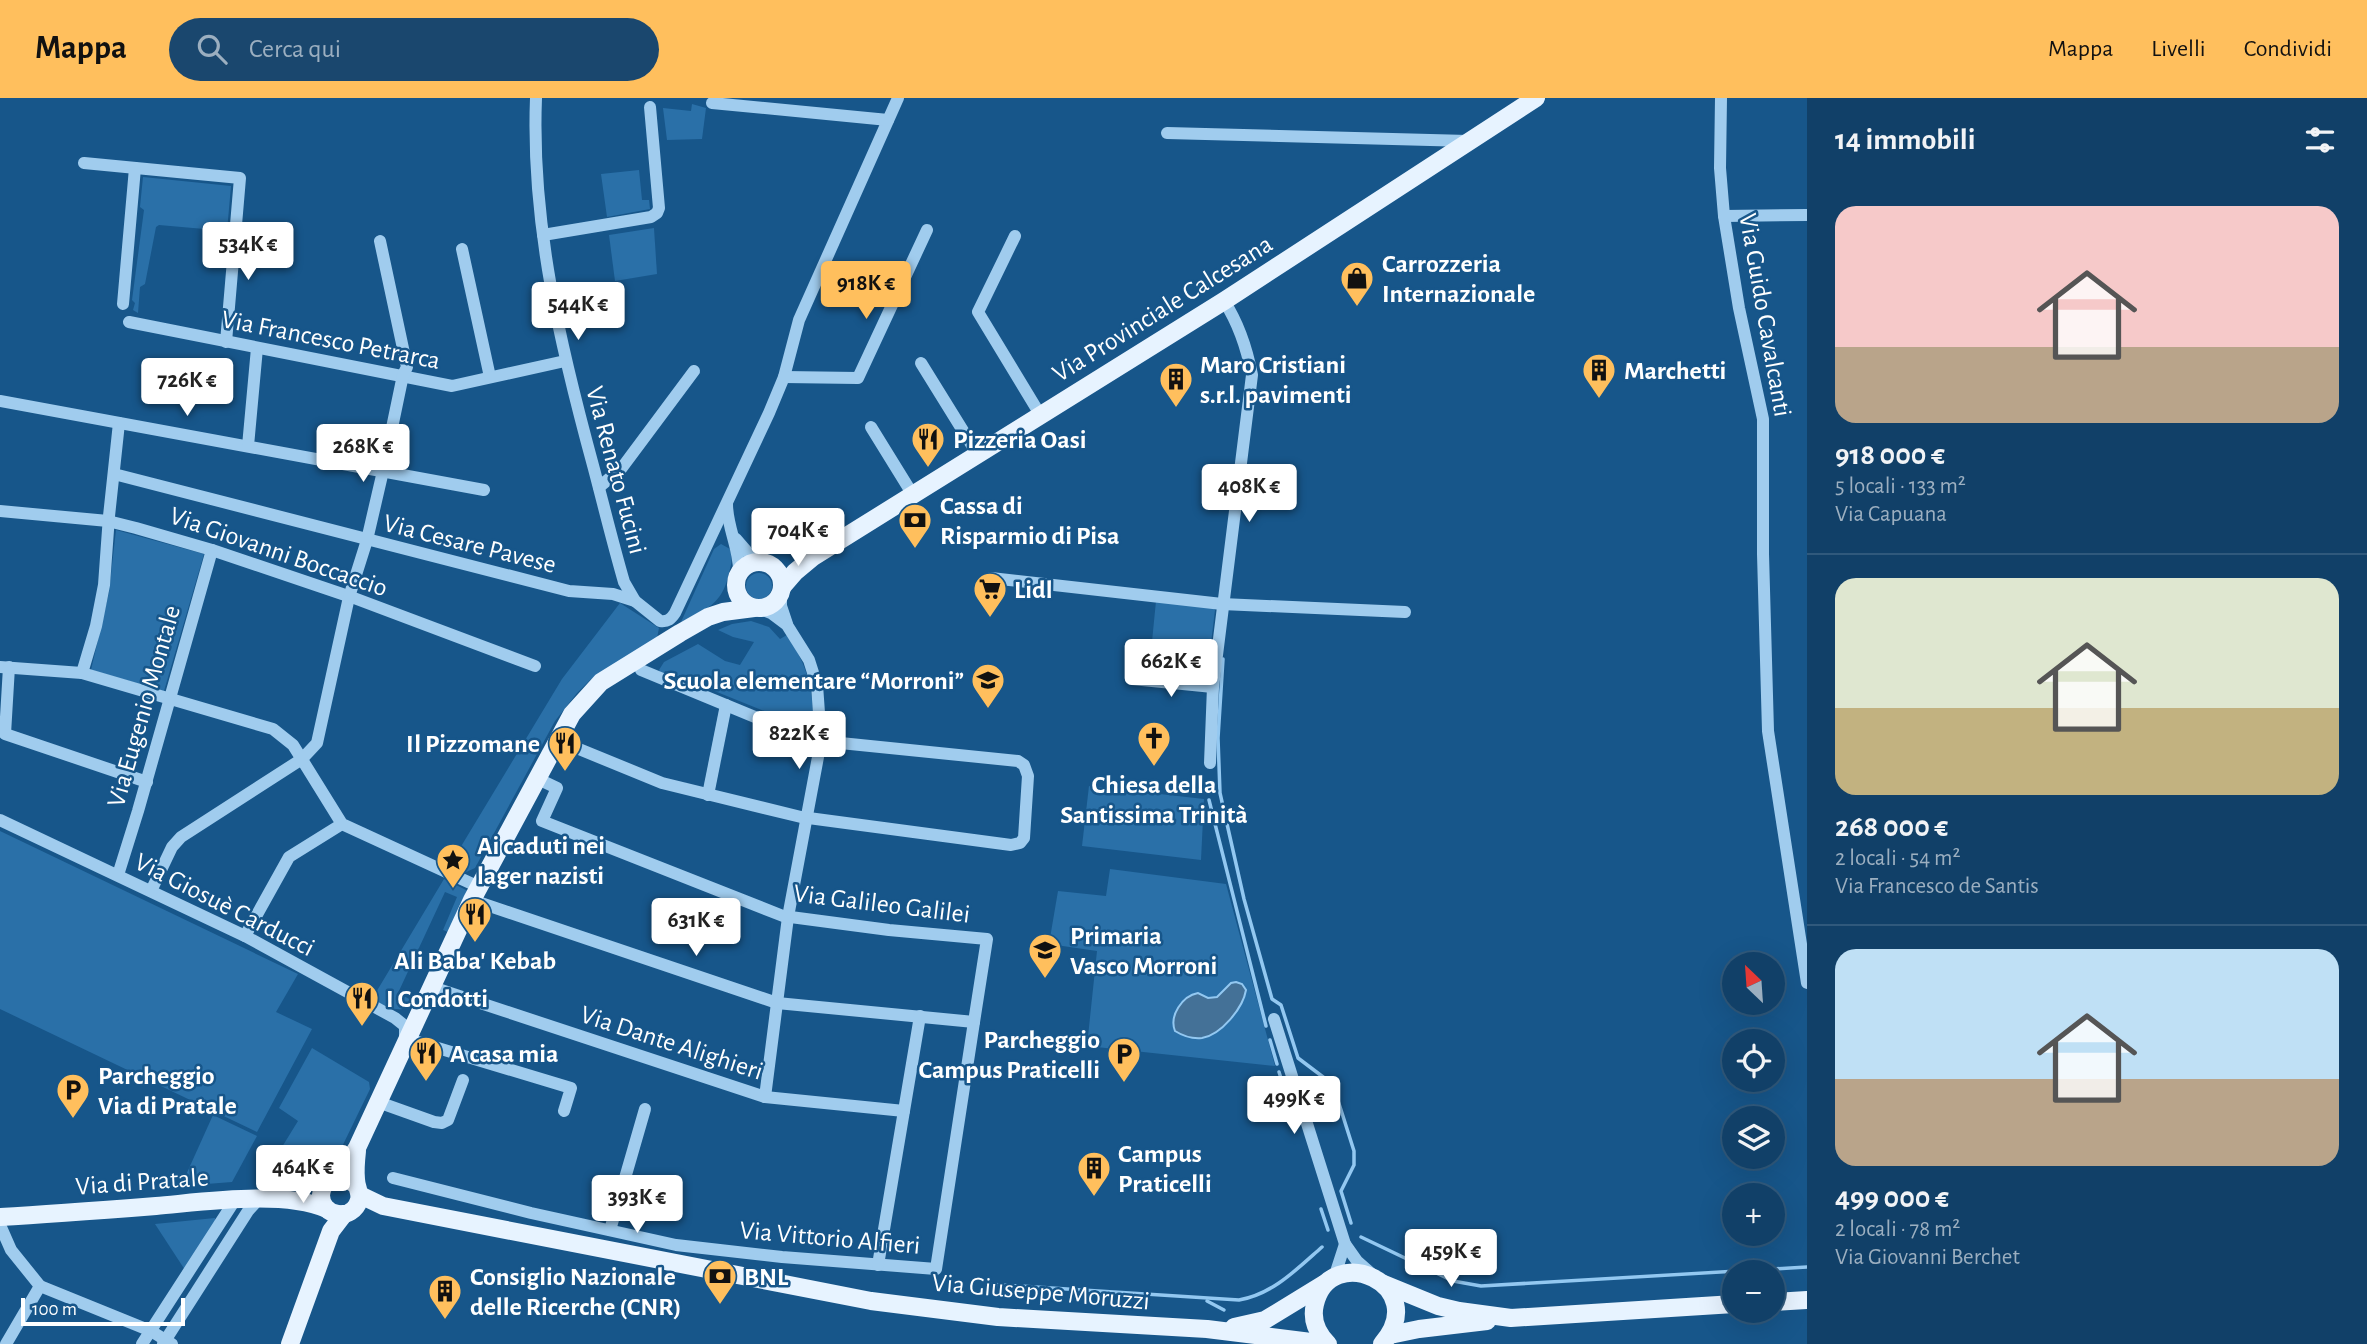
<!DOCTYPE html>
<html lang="it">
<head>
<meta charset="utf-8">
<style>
	:root { --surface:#114068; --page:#1a476e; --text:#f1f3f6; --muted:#9cafc0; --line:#30597c; --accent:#ffbf5d }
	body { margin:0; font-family:"Alegreya Sans",sans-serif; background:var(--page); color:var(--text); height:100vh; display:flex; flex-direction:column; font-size:26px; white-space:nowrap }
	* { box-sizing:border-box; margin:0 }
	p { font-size:23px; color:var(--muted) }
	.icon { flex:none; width:38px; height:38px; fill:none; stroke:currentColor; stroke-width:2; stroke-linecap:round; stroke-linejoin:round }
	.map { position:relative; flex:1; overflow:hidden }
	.panel { display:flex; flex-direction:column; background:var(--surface); width:560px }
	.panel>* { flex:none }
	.needle { width:46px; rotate:335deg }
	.fabs { position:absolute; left:1722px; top:854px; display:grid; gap:14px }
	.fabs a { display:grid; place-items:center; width:63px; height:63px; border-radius:50%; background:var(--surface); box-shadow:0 7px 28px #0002,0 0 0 2px var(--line); font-size:35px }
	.scale { position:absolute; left:21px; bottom:18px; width:164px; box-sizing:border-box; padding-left:7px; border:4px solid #fff; border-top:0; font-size:19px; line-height:24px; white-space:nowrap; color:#fff; -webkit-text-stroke:5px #17568a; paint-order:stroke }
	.price { position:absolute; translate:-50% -60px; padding:0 16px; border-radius:7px; background:#fff; color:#222; font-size:23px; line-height:46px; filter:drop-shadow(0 2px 4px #0008) }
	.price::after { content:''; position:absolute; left:50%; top:42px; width:21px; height:16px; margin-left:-10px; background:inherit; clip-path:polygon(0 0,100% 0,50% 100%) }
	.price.on { background:var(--accent); color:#111 }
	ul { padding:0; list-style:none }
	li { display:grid; align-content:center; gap:14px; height:371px; padding:0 28px }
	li+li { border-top:2px solid var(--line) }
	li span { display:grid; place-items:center; height:217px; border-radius:21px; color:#555 }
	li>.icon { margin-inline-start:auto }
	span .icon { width:126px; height:126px; fill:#fffc; stroke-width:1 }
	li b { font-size:30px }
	h2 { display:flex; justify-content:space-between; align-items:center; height:84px; padding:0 28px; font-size:30px }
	header { display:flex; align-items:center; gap:42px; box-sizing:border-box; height:98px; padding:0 35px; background:var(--accent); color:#111 }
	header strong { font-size:33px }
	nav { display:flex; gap:38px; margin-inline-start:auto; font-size:24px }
	.search { width:490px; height:63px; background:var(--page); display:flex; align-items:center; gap:18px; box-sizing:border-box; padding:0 24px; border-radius:38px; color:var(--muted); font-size:26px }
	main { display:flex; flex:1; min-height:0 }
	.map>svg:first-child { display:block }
</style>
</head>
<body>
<header>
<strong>Mappa</strong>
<div class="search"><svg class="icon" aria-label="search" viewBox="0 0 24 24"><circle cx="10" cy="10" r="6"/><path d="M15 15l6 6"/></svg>Cerca qui</div>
<nav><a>Mappa</a><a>Livelli</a><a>Condividi</a></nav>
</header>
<main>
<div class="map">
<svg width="1807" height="1246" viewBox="0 0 1807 1246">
	<rect width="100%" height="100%" fill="#17568a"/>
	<!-- green -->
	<g fill="#2a70a8">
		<path d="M 692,6 L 706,10 L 702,41 L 667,42 L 663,10 L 691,13 Z"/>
		<path d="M 639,72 L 642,102 L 649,102 L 650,111 L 607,119 L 601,76 Z"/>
		<path d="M 143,79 L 231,88 L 227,133 L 159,127 L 156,129 L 145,186 L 140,189 L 138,215 L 133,212 L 135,205 L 132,202 L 144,112 L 140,109 Z"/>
		<path d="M 654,130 L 657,176 L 615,183 L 609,137 Z"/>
		<path d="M 116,432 L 204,456 L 164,593 L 91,572 L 109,494 Z"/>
		<path d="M 721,446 L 730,451 C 733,464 731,466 728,479 C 722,504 707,511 686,524 L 685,522 L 681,524 L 714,451 Z"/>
		<circle cx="759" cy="488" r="13"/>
		<path d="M 1156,503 L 1213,510 L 1215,512 L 1207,578 L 1149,574 Z"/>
		<path d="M 620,505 L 659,530 L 657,540 L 590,582 L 577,595 L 555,623 L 475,770 L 462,776 L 448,770 L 562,581 Z"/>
		<path d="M 751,523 L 769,529 L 780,541 L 787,537 C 809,571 812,588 814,627 L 809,631 L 665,573 L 663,578 L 659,572 L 664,564 L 698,546 L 725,563 L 740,567 L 754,544 L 733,539 L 718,532 L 732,526 Z"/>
		<path d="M 1089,688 L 1204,701 L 1201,762 L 1082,748 Z"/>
		<path d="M 0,733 L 298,876 L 276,914 L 312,931 L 257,1034 L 0,911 Z"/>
		<path d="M 1110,771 L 1226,786 L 1275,968 L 1087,948 L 1097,853 L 1049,846 L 1058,793 L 1106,798 Z"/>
		<path d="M 444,781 L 468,793 L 448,834 L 443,832 L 457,799 L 445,794 L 398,895 L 413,903 C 404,919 385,908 372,901 Z"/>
		<path d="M 312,950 L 369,984 L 370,991 L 338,1057 L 314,1082 L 297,1087 L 258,1088 L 298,1023 L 279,1010 Z"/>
		<path d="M 213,1017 L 257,1038 L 232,1084 L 181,1088 Z"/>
		<path d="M 215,1120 L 215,1124 L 185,1172 L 155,1126 Z"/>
	</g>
	<!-- water -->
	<path fill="#447197" stroke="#93c8f1" stroke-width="2" d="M 1236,884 L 1242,886 L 1246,892 C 1243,910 1221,937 1202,940 C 1192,941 1183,938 1175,933 C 1169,918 1182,898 1198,895 L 1208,900 L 1217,899 L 1231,885 Z"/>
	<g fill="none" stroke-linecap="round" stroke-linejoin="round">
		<!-- stream -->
		<g stroke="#93c8f1" stroke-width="3.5">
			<path d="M 1223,561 L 1218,640 L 1220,695 L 1244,801 L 1272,901 L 1281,907 L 1298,960 L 1331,985 L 1335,993 L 1354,1053 L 1354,1067 L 1341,1093 L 1351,1125"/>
			<path d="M 1209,702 L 1266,928"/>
			<path d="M 1270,942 L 1277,966"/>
			<path d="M 1279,974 L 1295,1024"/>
			<path d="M 1321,1111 L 1328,1132"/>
			<path d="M 1361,1139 L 1453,1183 L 1481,1188 L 1807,1169"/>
			<path d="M 987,1186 L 1239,1202 C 1273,1196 1297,1171 1322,1149"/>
			<path d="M 1207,1203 L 1224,1212"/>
		</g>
		<!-- minor -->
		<g stroke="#a0ccee" stroke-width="12">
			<path d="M 536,0 C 531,127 561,250 594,371 C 604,409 613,446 624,484 L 635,503 L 660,523 C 668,524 671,521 675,515 L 769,315 L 784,279 L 799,222 L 898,0"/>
			<path d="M 1721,0 L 1720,70 L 1724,118 L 1739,210 L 1763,321 L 1763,456 L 1768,633 L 1807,885"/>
			<path d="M 712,5 L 888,22"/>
			<path d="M 1167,35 L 1468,43"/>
			<path d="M 84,65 L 240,80 L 226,244"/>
			<path d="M 1724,118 L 1807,117"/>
			<path d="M 543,137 L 651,119 L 657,115 L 659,110 L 650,9"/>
			<path d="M 1015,138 L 978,214 L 1041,318"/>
			<path d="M 462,151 L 490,279"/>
			<path d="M 123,206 L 135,70"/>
			<path d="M 129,224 L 452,288 L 565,263"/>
			<path d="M 921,265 L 978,357"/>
			<path d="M 784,279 L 858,280 L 927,132"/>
			<path d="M 0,303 L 484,392"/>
			<path d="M 871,329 L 913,397"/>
			<path d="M 248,348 L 257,250"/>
			<path d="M 114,376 L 569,493 L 613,496 L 635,503"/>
			<path d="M 599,389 L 621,371 L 694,273"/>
			<path d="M 727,406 C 727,430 740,451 739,475"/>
			<path d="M 0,413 L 108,423 L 136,430 L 212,452 L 354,500 L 535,568"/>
			<path d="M 736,441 L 749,456 L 761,464"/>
			<path d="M 991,480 L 1222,506 L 1405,514"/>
			<path d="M 781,495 L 781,508 L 787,526"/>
			<path d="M 760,511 L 771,515 L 787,527 L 809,562 L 817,587 L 821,643 L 788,819 L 765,999"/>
			<path d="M 0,569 L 82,575 L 273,631 L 293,647 L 342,726 L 479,789"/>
			<path d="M 9,569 L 5,636 L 147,684"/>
			<path d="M 82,575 L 96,528 L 104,487 L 109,418 L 119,325"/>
			<path d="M 1132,581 L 1213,589"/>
			<path d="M 557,642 L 662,685 L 801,719 L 1011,747 L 1020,745 L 1024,740 L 1028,678 L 1024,667 L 1018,663 L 811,642 L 641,572"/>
			<path d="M 1210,665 L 1213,589 L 1252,277 C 1247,251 1239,226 1224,203"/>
			<path d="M 708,697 L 726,607"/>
			<path d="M 0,722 L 245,838 L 395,920 L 405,928 L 405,941"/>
			<path d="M 118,777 L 138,713 L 212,452"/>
			<path d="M 151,793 L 172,749 L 181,739 L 302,661 L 317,645 L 349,499 L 367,442 L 383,373 L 403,277 L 407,269 L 380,143"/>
			<path d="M 472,802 L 777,905 L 974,924 L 987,841 L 889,832 L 783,818 L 542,723 L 557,690 L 536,680"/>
			<path d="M 245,838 L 289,759 L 342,726"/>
			<path d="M 432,889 L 765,999 L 904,1013"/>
			<path d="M 1274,921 L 1345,1146 L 1357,1163 L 1374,1178"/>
			<path d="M 408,941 L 571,990 L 564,1013"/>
			<path d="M 378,1004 L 434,1024 L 442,1025 L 448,1022 L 463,982"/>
			<path d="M 393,1080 L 531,1115 L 676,1147 L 782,1159 L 936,1171 L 974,924"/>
			<path d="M 0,1127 L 11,1152 L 40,1188 L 151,1233 L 172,1246"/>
			<path d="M 610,1132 L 645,1011"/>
			<path d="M 878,1167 L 920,918"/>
			<path d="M 1334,1180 L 1345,1146"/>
			<path d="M 6,1246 L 40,1188"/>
			<path d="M 142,1246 L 235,1102"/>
			<path d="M 163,1246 L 248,1113 L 258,1102"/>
		</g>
		<!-- major -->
		<g stroke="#e7f3ff" stroke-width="18">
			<circle cx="759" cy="487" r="23"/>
			<path d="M 782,489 L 795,474 L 813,459 L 1224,203 L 1536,0"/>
			<path d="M 338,1079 L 357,1050 L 472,802 L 572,616 L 601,584 L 680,535 L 708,519 L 723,514 L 754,510"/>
			<path d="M 356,1087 L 345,1079 C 333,1078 322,1084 321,1097 C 321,1119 353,1124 359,1102 C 361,1095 356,1089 356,1081 C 355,1072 356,1062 357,1053"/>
			<path d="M 360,1097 L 383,1108 L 871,1203 L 998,1219 L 1207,1231 L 1327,1246"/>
			<path d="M 0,1119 C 52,1116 104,1112 156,1108 C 203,1104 283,1092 327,1111"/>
			<path d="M 1384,1186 L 1438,1208 L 1459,1213 L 1511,1220 L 1734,1206"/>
			<path d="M 1773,1204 L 1807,1202"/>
			<path d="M 1234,1229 L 1265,1222 L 1324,1186"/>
			<path d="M 1390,1237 L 1419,1231 L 1487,1223"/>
			<path d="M 290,1246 L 331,1133 L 344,1116"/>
			<path d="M 1328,1246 C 1317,1235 1311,1222 1315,1206 C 1330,1142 1433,1187 1382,1246"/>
		</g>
	</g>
	<!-- icons -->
	<defs>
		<symbol id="shop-pin" viewBox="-11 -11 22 30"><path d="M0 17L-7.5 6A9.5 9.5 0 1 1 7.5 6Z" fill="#ffbf5d" stroke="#17568a"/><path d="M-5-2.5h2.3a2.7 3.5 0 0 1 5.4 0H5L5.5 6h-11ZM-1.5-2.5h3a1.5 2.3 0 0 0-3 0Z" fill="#111"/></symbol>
		<symbol id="building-pin" viewBox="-11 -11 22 30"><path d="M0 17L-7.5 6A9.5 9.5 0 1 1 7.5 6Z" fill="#ffbf5d" stroke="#17568a"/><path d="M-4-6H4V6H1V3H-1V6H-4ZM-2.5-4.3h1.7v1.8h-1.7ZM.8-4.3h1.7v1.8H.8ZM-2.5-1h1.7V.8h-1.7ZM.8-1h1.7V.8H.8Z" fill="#111"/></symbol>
		<symbol id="restaurant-pin" viewBox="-11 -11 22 30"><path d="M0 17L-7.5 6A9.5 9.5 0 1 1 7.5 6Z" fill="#ffbf5d" stroke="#17568a"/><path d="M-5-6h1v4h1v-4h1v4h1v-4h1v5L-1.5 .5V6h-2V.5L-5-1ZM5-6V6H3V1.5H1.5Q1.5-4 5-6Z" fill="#111"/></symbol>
		<symbol id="bank-pin" viewBox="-11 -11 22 30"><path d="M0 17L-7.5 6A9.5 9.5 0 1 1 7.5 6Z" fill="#ffbf5d" stroke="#17568a"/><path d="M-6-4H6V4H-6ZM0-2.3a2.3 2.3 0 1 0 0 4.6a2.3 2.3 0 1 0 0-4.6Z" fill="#111"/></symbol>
		<symbol id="supermarket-pin" viewBox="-11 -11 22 30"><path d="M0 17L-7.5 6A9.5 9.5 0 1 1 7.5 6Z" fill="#ffbf5d" stroke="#17568a"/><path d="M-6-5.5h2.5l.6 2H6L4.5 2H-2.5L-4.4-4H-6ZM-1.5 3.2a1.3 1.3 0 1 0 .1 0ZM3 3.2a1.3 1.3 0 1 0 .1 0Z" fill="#111"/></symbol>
		<symbol id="school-pin" viewBox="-11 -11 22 30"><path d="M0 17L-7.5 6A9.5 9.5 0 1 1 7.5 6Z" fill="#ffbf5d" stroke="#17568a"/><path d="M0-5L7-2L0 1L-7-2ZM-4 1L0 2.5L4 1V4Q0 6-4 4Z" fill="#111"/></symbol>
		<symbol id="church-pin" viewBox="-11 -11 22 30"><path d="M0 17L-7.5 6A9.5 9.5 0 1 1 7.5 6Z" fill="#ffbf5d" stroke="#17568a"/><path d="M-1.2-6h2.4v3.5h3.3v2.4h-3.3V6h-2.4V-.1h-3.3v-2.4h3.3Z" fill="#111"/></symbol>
		<symbol id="sight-pin" viewBox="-11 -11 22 30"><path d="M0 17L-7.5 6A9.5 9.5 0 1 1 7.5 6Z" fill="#ffbf5d" stroke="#17568a"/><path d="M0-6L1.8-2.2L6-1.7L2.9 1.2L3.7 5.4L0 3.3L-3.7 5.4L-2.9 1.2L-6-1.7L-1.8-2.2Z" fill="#111"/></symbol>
		<symbol id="parking-pin" viewBox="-11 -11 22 30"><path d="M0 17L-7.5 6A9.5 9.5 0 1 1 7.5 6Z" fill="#ffbf5d" stroke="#17568a"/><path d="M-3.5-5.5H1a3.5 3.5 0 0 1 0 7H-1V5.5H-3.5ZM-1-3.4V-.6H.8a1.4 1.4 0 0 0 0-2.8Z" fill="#111"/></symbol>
	</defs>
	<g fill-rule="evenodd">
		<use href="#shop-pin" x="1338" y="161" width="38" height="52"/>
		<use href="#building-pin" x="1580" y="253" width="38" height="52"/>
		<use href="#building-pin" x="1157" y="262" width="38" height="52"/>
		<use href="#restaurant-pin" x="909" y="322" width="38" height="52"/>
		<use href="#bank-pin" x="896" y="403" width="38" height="52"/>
		<use href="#supermarket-pin" x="971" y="472" width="38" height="52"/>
		<use href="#school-pin" x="969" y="563" width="38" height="52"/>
		<use href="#church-pin" x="1135" y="621" width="38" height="52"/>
		<use href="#restaurant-pin" x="546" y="626" width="38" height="52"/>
		<use href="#sight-pin" x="434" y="743" width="38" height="52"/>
		<use href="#restaurant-pin" x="456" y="797" width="38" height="52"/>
		<use href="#school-pin" x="1026" y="833" width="38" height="52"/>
		<use href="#restaurant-pin" x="343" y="881" width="38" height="52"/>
		<use href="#restaurant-pin" x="407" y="936" width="38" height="52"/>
		<use href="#parking-pin" x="1105" y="937" width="38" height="52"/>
		<use href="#parking-pin" x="54" y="973" width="38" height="52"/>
		<use href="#building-pin" x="1075" y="1051" width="38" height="52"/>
		<use href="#bank-pin" x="701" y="1159" width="38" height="52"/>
		<use href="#building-pin" x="426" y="1174" width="38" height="52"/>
	</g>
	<g text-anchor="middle" stroke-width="5" stroke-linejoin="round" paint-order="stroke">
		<!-- poi labels -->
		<g font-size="26" font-weight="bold" fill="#fff" stroke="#17568a" text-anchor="start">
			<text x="1382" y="174">Carrozzeria<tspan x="1382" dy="30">Internazionale</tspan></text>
			<text x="1200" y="275">Maro Cristiani<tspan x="1200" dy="30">s.r.l. pavimenti</tspan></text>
			<text x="1624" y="281">Marchetti</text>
			<text x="953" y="350">Pizzeria Oasi</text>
			<text x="940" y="416">Cassa di<tspan x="940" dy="30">Risparmio di Pisa</tspan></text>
			<text x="1014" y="500">Lidl</text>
			<text x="964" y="591" text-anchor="end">Scuola elementare “Morroni”</text>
			<text x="540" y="654" text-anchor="end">Il Pizzomane</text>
			<text x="1154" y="695" text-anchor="middle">Chiesa della<tspan x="1154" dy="30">Santissima Trinità</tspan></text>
			<text x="477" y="756">Ai caduti nei<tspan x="477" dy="30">lager nazisti</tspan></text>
			<text x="1070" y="846">Primaria<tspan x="1070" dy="30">Vasco Morroni</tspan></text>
			<text x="475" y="871" text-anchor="middle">Ali Baba' Kebab</text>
			<text x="386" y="909">I Condotti</text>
			<text x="1100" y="950" text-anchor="end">Parcheggio<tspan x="1100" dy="30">Campus Praticelli</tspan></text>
			<text x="450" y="964">A casa mia</text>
			<text x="98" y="986">Parcheggio<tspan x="98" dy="30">Via di Pratale</tspan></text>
			<text x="1118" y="1064">Campus<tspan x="1118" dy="30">Praticelli</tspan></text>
			<text x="470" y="1187">Consiglio Nazionale<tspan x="470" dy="30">delle Ricerche (CNR)</tspan></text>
			<text x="744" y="1187">BNL</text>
		</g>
		<!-- street labels -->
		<g font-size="26" fill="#fff" stroke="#17568a">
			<text transform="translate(1162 210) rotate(-32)" y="9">Via Provinciale Calcesana</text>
			<text transform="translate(1766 217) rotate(80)" y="9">Via Guido Cavalcanti</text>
			<text transform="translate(331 241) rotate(11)" y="9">Via Francesco Petrarca</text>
			<text transform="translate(617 372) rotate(75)" y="9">Via Renato Fucini</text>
			<text transform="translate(470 445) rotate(14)" y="9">Via Cesare Pavese</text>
			<text transform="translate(279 453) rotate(19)" y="9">Via Giovanni Boccaccio</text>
			<text transform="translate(143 608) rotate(-74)" y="9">Via Eugenio Montale</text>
			<text transform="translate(882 805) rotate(7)" y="9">Via Galileo Galilei</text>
			<text transform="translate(225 806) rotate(27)" y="9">Via Giosuè Carducci</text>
			<text transform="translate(672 944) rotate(18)" y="9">Via Dante Alighieri</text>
			<text transform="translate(142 1083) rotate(-4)" y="9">Via di Pratale</text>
			<text transform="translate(830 1139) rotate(5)" y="9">Via Vittorio Alfieri</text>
			<text transform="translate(1041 1193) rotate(5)" y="9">Via Giuseppe Moruzzi</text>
		</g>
	</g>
</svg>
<div class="fabs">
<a><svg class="needle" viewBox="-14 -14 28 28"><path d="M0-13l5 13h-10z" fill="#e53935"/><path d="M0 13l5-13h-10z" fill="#9cafc0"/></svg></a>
<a><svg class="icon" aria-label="locate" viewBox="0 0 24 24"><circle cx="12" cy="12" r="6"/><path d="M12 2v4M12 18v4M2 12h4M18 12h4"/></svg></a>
<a><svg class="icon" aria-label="layers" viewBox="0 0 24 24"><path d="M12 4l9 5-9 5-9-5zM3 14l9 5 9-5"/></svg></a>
<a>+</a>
<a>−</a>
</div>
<div class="scale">100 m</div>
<b class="price" style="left:248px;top:184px">534K €</b>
<b class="price on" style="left:866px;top:223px">918K €</b>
<b class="price" style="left:578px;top:244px">544K €</b>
<b class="price" style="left:187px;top:320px">726K €</b>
<b class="price" style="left:363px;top:386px">268K €</b>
<b class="price" style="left:1249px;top:426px">408K €</b>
<b class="price" style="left:798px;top:470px">704K €</b>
<b class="price" style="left:1171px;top:601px">662K €</b>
<b class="price" style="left:799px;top:673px">822K €</b>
<b class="price" style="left:696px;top:860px">631K €</b>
<b class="price" style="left:1294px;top:1038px">499K €</b>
<b class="price" style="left:303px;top:1107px">464K €</b>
<b class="price" style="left:637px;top:1137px">393K €</b>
<b class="price" style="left:1451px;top:1191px">459K €</b>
</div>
<section class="panel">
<h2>14 immobili<svg class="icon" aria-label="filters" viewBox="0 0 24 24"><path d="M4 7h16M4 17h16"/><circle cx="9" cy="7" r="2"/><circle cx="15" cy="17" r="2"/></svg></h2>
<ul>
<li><span style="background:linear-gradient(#f6c9c9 65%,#b9a48a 0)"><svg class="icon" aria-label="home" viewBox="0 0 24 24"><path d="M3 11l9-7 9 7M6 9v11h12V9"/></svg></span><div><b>918 000 €</b><p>5 locali · 133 m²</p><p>Via Capuana</p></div></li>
<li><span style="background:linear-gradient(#dfe7d0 60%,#c2b280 0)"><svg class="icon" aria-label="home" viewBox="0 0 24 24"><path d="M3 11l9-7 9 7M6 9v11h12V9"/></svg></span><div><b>268 000 €</b><p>2 locali · 54 m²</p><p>Via Francesco de Santis</p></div></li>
<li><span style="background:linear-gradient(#bfe0f5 60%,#b9a48a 0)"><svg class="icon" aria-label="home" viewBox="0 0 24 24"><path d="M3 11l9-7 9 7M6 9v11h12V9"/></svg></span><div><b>499 000 €</b><p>2 locali · 78 m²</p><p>Via Giovanni Berchet</p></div></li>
</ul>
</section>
</main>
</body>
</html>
